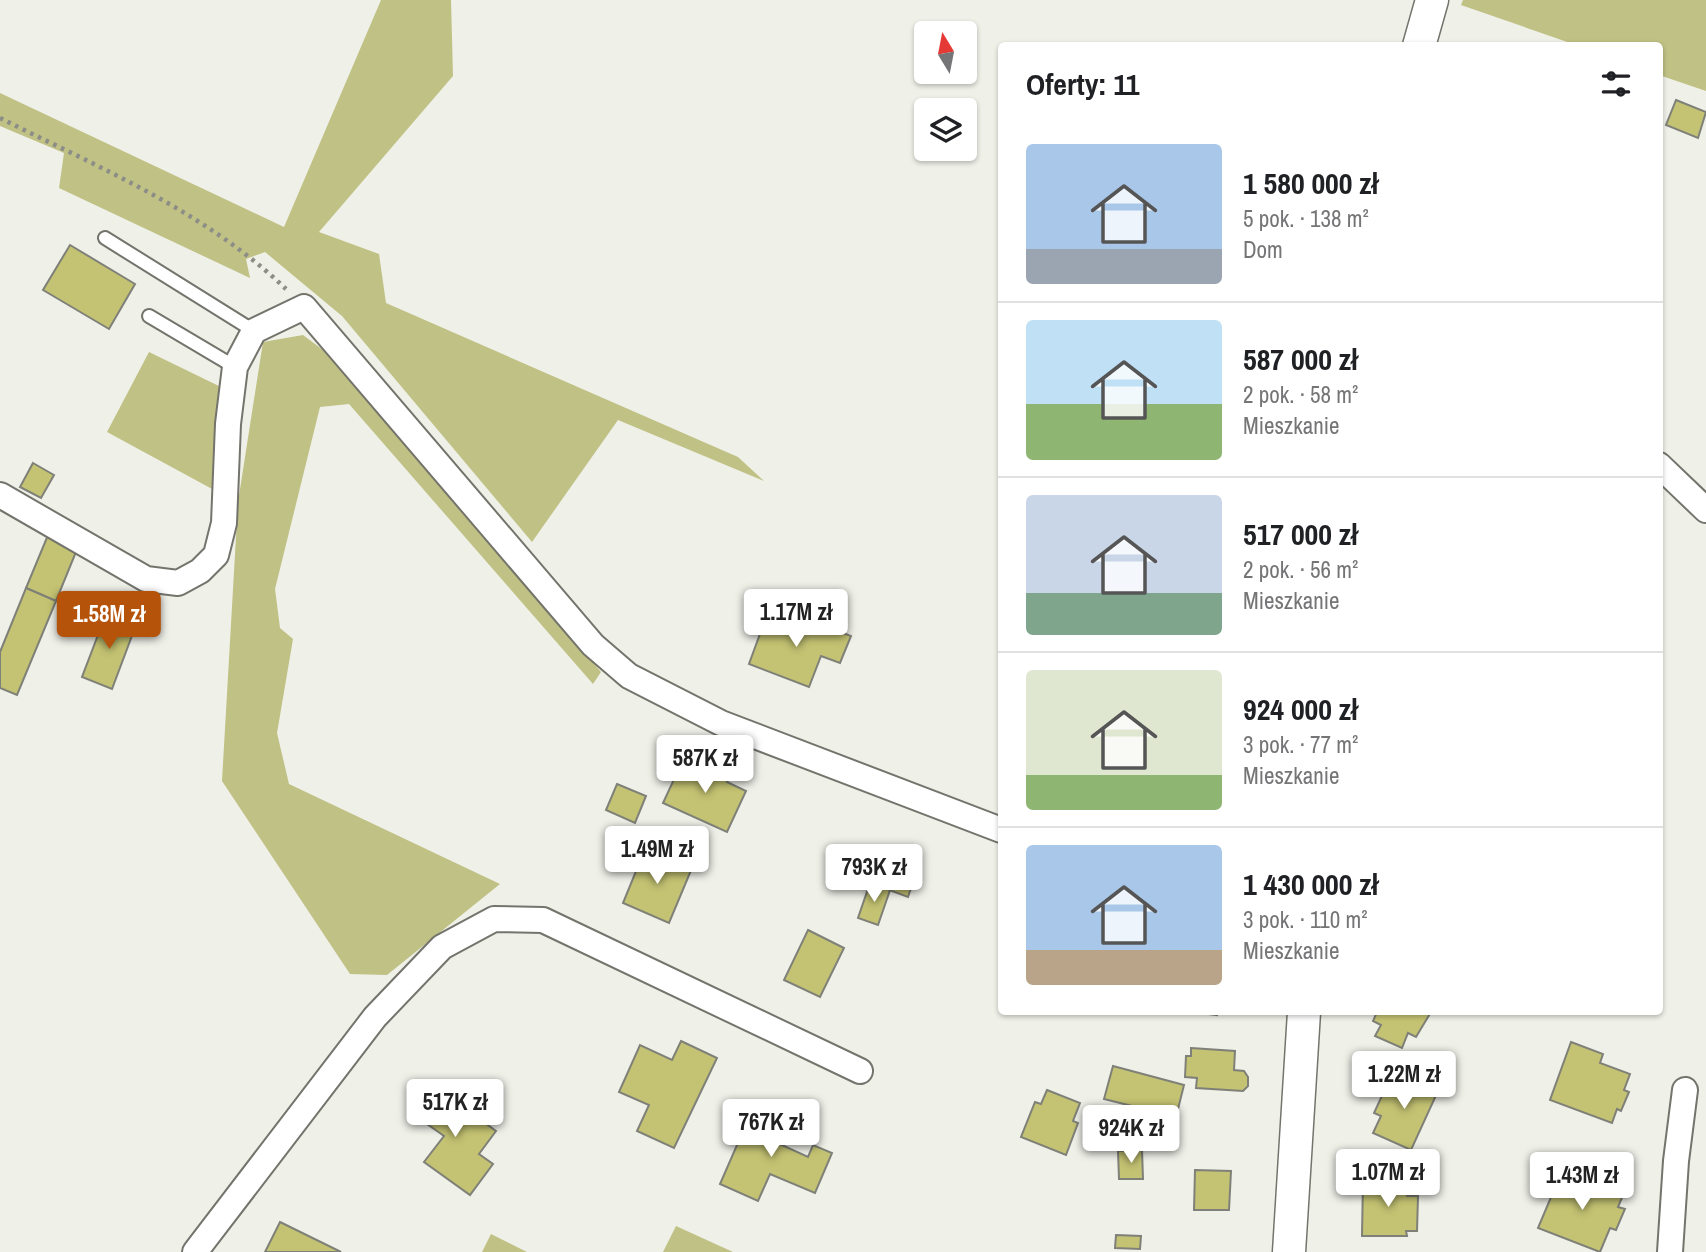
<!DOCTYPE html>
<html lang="pl">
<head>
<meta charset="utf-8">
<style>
	:root { --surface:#fff; --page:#f2f2f2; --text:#202124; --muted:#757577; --line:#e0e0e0; --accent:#b45309 }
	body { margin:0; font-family:"Archivo Narrow",sans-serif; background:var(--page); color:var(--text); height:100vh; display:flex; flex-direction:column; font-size:26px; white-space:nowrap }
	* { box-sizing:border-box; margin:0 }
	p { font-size:23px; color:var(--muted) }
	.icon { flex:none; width:38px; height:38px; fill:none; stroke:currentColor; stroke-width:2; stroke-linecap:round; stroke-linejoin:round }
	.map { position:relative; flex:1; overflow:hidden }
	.sheet { position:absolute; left:998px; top:42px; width:665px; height:973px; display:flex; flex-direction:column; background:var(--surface); border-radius:7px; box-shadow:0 2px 5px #0004 }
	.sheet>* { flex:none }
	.needle { width:46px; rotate:350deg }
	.buttons { position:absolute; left:914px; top:21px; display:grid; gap:14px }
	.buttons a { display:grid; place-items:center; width:63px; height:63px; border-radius:7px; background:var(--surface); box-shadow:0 2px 5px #0004; font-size:35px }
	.price { position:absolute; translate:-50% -60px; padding:0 16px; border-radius:7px; background:#fff; color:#222; font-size:23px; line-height:46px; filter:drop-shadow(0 2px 4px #0008) }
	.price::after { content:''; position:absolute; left:50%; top:42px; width:21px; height:16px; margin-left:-10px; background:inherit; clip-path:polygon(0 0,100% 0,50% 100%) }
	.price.current { background:var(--accent); color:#fff }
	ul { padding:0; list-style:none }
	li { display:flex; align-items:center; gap:21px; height:175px; padding:0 28px }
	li+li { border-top:2px solid var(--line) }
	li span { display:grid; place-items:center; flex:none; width:196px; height:140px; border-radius:7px; color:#555 }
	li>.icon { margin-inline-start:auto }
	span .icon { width:84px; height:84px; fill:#fffc; stroke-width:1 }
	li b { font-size:30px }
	h2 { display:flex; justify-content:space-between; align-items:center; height:84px; padding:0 28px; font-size:30px }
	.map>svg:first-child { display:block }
</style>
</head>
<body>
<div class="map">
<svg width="1706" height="1252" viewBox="0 0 1706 1252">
	<rect width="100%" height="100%" fill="#eff0e8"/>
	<!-- green -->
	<g fill="#c0c184">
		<path d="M 381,0 L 451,0 L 453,76 L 319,232 L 379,254 L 386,303 L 738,457 L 764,481 L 618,420 L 532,542 L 342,316 L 265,252 L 246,259 L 250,278 L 59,188 L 64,153 L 0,126 L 0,93 L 284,227 Z"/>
		<path d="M 1463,0 L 1706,0 L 1706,91 L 1659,75 L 1659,46 L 1576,45 L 1461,5 Z"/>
		<path d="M 303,335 L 327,353 L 456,500 L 601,672 L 593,684 L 349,404 L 320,407 L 275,589 L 280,628 L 293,639 L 277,733 L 289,784 L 500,884 L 387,975 L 350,974 L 222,781 L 238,502 L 263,342 Z"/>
		<path d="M 149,352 L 225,389 L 214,490 L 107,432 Z"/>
		<path d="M 676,1226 L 733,1252 L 663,1252 Z"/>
		<path d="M 491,1234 L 527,1252 L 482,1252 Z"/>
	</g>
	<!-- building -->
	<g fill="#c4c373" stroke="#7f8078" stroke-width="2">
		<path d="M 1676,100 L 1706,112 L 1698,138 L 1666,125 Z"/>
		<path d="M 70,245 L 135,284 L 109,329 L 43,290 Z"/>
		<path d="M 33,463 L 54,475 L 41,498 L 20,487 Z"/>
		<path d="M 48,535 L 78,547 L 56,601 L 26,588 Z"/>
		<path d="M 26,588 L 56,601 L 17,695 L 0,688 L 0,652 Z"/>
		<path d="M 768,612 L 822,633 L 825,626 L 851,636 L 840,663 L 821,656 L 809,687 L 749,664 Z"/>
		<path d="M 106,614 L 136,625 L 112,689 L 82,677 Z"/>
		<path d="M 683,760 L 703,769 L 705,765 L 730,776 L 727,782 L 746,791 L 727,832 L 663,803 Z"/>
		<path d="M 617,784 L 646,796 L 635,823 L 606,810 Z"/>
		<path d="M 884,846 L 921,859 L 908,897 L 870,883 Z"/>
		<path d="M 645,849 L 692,868 L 669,923 L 623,903 Z"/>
		<path d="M 870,883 L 890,890 L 878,925 L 858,918 Z"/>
		<path d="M 808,930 L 844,948 L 820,997 L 784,980 Z"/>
		<path d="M 1193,1012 L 1217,1012 L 1217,1015 Z"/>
		<path d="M 1377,1012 L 1431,1012 L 1416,1037 L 1408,1033 L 1402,1048 L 1375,1036 L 1381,1025 L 1373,1021 Z"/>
		<path d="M 681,1041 L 717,1058 L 674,1148 L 637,1131 L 649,1105 L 619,1092 L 640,1045 L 672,1060 Z"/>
		<path d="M 1571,1042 L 1603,1054 L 1600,1063 L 1630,1074 L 1624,1090 L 1629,1092 L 1621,1111 L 1617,1109 L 1612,1123 L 1550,1100 Z"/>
		<path d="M 1191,1048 L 1235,1051 L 1234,1070 L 1244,1071 L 1248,1077 L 1248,1086 L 1243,1091 L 1196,1088 L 1197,1078 L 1185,1077 L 1186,1056 L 1191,1056 Z"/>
		<path d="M 1113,1066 L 1184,1085 L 1176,1117 L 1104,1099 Z"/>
		<path d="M 1399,1074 L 1438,1091 L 1411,1150 L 1373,1133 L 1381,1116 L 1374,1113 L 1386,1087 L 1392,1090 Z"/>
		<path d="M 431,1084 L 496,1131 L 479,1154 L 493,1164 L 470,1195 L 424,1162 L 444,1136 L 410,1112 Z"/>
		<path d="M 1047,1090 L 1080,1103 L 1073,1121 L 1078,1123 L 1066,1155 L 1021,1137 L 1035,1102 L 1041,1104 Z"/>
		<path d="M 754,1106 L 783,1119 L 773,1141 L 808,1157 L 813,1145 L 832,1153 L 815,1193 L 770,1174 L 758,1201 L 720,1184 Z"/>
		<path d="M 1142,1150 L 1143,1179 L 1119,1179 L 1118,1151 Z"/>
		<path d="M 1568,1154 L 1598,1167 L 1592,1182 L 1562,1171 Z"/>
		<rect x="1363" y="1167" width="25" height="13"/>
		<path d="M 1195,1170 L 1231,1171 L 1229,1210 L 1194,1210 Z"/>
		<path d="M 1562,1171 L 1623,1195 L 1618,1207 L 1625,1209 L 1616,1230 L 1610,1228 L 1600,1252 L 1538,1228 Z"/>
		<path d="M 1363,1180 L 1407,1180 L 1407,1196 L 1418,1196 L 1417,1231 L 1406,1231 L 1407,1236 L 1362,1236 Z"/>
		<path d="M 280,1222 L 341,1252 L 265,1252 Z"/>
		<path d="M 1116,1235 L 1141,1236 L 1140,1249 L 1115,1248 Z"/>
	</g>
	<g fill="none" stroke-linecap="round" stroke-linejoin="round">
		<defs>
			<g id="service">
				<path d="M 105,238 L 254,331"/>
				<path d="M 149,316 L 235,367"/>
			</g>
			<g id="minor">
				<path d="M 1659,465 L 1706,510"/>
				<path d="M 0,495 L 146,579 L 178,583 L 200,571 L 216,555 L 224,523 L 228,424 L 235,367 L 254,331 L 304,307 L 593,645 L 629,676 L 721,723 L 1001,830"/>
				<path d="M 195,1252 L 375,1017 L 442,947 L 494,919 L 543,920 L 860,1071"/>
				<path d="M 1670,1252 L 1676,1161 L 1685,1090"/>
			</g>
			<g id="tertiary">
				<path d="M 1419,46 L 1432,0"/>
				<path d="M 1289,1252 L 1304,1012"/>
			</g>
		</defs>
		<!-- service casing -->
		<use href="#service" stroke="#74746d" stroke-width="16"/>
		<!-- minor casing -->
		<use href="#minor" stroke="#74746d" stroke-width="28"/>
		<!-- tertiary casing -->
		<use href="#tertiary" stroke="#74746d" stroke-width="35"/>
		<!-- path -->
		<path stroke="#8d8d87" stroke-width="4.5" stroke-dasharray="3.5 5" stroke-linecap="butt" d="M 0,118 C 98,167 206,212 286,289"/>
		<!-- service -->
		<use href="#service" stroke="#fff" stroke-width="12"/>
		<!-- minor -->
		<use href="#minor" stroke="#fff" stroke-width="24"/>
		<!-- tertiary -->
		<use href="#tertiary" stroke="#fff" stroke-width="32"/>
	</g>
</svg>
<div class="buttons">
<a><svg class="needle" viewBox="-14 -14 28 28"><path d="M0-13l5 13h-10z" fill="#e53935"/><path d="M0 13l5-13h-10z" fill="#757577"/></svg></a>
<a><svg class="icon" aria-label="layers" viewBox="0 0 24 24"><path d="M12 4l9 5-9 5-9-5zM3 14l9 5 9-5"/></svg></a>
</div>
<b class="price" style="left:796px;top:649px">1.17M zł</b>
<b class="price current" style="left:109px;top:651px">1.58M zł</b>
<b class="price" style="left:705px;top:795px">587K zł</b>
<b class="price" style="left:657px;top:886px">1.49M zł</b>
<b class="price" style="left:874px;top:904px">793K zł</b>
<b class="price" style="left:1404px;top:1111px">1.22M zł</b>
<b class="price" style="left:455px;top:1139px">517K zł</b>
<b class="price" style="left:771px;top:1159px">767K zł</b>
<b class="price" style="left:1131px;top:1165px">924K zł</b>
<b class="price" style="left:1388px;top:1209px">1.07M zł</b>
<b class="price" style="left:1582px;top:1212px">1.43M zł</b>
<section class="sheet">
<h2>Oferty: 11<svg class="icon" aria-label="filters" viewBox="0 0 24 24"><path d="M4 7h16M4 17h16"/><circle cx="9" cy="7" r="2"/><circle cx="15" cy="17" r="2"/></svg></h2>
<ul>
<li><span style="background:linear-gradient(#a9c7e8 75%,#9aa5b1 0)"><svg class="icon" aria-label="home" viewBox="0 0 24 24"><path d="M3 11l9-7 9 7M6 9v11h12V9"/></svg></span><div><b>1 580 000 zł</b><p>5 pok. · 138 m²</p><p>Dom</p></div></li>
<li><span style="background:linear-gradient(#bfe0f5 60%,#8fb573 0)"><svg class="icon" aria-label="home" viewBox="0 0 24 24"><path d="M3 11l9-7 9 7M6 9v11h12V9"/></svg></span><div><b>587 000 zł</b><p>2 pok. · 58 m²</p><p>Mieszkanie</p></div></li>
<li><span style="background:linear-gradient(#c9d6e8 70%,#7fa58c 0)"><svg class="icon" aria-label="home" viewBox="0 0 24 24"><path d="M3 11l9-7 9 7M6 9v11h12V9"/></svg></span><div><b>517 000 zł</b><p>2 pok. · 56 m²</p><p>Mieszkanie</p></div></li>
<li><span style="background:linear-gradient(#dfe7d0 75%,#8fb573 0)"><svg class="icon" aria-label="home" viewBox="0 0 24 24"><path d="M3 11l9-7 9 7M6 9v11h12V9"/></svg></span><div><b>924 000 zł</b><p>3 pok. · 77 m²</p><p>Mieszkanie</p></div></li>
<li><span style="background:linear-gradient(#a9c7e8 75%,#b9a48a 0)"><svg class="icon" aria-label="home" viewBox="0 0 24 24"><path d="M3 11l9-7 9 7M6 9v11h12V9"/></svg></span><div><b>1 430 000 zł</b><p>3 pok. · 110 m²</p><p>Mieszkanie</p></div></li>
</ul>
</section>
</div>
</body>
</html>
